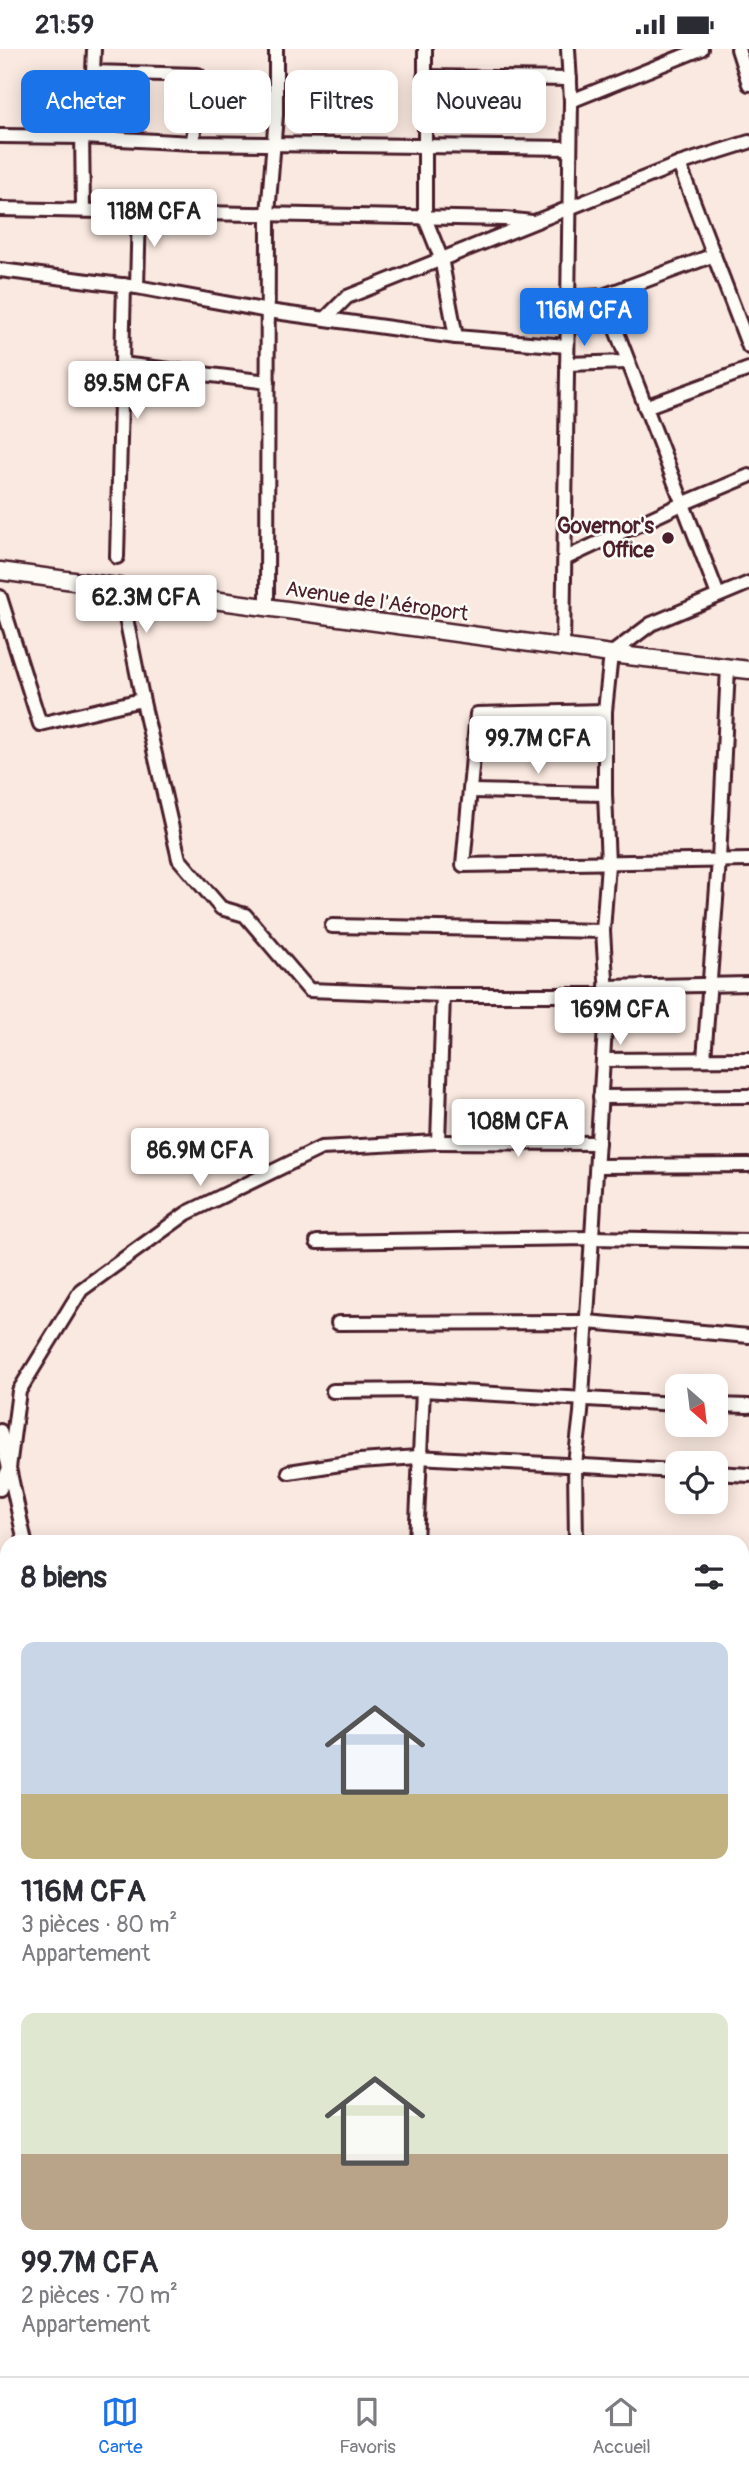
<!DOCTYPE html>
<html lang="fr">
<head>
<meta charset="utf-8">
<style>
	:root { --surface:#fff; --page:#f7f7f7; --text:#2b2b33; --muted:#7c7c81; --line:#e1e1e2; --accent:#1a73e8 }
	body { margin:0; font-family:Pangolin,sans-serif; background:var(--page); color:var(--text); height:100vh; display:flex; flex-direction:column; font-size:26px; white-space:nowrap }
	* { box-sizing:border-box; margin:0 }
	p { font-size:23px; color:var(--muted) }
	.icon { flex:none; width:38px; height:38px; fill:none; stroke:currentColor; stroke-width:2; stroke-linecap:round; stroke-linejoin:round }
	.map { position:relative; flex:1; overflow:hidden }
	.details { position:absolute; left:0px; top:1486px; width:749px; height:842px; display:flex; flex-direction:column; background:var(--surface); border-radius:21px 21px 0 0; box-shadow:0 4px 18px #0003 }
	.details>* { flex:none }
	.top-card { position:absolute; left:21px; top:21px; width:707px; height:63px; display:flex; gap:14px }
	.needle { width:46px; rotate:152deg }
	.fabs { position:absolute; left:665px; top:1325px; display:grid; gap:14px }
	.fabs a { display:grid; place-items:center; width:63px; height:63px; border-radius:14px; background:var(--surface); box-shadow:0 4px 18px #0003; font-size:35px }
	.price { position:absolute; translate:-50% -60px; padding:0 16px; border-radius:7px; background:#fff; color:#222; font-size:23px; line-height:46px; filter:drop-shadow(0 2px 4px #0008) }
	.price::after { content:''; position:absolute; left:50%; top:42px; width:21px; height:16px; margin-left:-10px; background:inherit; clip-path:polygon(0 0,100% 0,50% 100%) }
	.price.current { background:var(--accent); color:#fff }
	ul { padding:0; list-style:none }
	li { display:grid; align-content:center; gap:14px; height:371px; padding:0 21px }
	li span { display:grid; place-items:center; height:217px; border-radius:14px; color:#555 }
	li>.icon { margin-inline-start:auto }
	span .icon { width:126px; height:126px; fill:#fffc; stroke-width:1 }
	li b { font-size:30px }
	h2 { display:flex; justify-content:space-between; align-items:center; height:84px; padding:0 21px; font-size:30px }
	.tag { padding:0 24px; border-radius:14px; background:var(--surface); box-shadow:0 4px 18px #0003; font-size:24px; line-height:63px }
	.tag.current { background:var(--accent); color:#fff }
	.status { display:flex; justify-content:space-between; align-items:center; height:49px; padding:0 35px; background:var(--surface); direction:ltr }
	.status svg { height:19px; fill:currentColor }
	.tab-bar { display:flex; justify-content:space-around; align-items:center; height:98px; border-top:2px solid var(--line); background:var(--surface); font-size:19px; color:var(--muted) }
	.tab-bar a { display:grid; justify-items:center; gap:4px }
	.tab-bar .current { color:var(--accent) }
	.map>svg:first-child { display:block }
</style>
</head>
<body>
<div class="status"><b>21:59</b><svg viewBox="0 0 49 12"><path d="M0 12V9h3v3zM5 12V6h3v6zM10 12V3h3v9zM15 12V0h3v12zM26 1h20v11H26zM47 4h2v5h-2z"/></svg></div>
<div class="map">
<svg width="749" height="2327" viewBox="0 0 749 2327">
	<rect width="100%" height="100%" fill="#fae9e0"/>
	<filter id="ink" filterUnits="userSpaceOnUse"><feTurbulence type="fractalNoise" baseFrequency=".0143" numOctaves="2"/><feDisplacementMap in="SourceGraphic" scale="14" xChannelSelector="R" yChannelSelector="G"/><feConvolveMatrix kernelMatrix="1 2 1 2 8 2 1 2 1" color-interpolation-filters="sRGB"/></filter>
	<g filter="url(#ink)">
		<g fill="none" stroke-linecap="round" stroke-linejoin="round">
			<defs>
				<g id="minor">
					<path d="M 94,0 L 93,23 L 198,26 L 193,94 L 570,99"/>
					<path d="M 425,0 L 425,169 L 441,209 L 456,288"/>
					<path d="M 738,0 L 749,35"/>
					<path d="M 424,28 L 570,30"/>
					<path d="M 571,52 L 701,0"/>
					<path d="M 82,81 L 83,160"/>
					<path d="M 0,87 L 83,88 L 193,94"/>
					<path d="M 679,115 L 749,298"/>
					<path d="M 0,160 L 505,170 L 532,173"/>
					<path d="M 0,221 L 137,238 L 268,262 L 456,288 L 567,297"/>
					<path d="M 137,238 L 139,162"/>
					<path d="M 603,247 L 718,546"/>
					<path d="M 568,249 L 603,247 L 714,206"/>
					<path d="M 326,269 L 347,248 L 679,115 L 749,93"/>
					<path d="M 122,315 L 268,333"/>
					<path d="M 567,315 L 627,313"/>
					<path d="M 645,358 L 749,320"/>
					<path d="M 117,508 L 124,236"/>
					<path d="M 566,509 L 682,455 L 749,427"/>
					<path d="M 0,548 L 40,675 L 137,652 L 143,653 L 179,810 L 221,859 L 245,866 L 309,941 L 443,946 L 607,946"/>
					<path d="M 267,558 L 268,165 L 276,66 L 276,0"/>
					<path d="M 563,598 L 571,52 L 568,0"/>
					<path d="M 143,653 L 125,564 L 186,550"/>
					<path d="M 605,662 L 477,665 L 463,816 L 749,811"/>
					<path d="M 470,742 L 605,745"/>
					<path d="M 332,877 L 603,882"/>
					<path d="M 606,938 L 749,935"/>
					<path d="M 704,1010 L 719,811 L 728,618"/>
					<path d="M 603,1011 L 749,1010"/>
					<path d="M 600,1048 L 749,1047"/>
					<path d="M 438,1093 L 598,1094"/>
					<path d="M 598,1117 L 749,1116"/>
					<path d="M 317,1193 L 592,1189 L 749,1192"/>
					<path d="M 338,1274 L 587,1273 L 749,1287"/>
					<path d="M 333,1342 L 423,1341 L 677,1355"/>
					<path d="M 716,1356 L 749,1357"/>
					<path d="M 0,1382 L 9,1419 L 0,1440"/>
					<path d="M 289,1423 L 360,1412 L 418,1408 L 677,1422"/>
					<path d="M 716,1424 L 749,1426"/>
					<path d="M 25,1493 L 9,1419 L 19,1342 L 81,1241 L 187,1164 L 321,1099 L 438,1093 L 443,946"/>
					<path d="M 416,1493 L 423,1341"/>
					<path d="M 576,1493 L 575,1415 L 581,1364 L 607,946 L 603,882 L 608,815 L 605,745 L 605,662 L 611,605 L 651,575 L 749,534"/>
					<path d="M 742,1518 L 749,1519"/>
					<path d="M 0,1574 L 7,1571"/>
					<path d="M 0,1710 L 7,1710"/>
					<path d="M 742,1745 L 749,1745"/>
					<path d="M 0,1781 L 7,1781"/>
					<path d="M 0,1862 L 7,1862"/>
					<path d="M 742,1887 L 749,1887"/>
					<path d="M 742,2017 L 749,2018"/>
					<path d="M 742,2277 L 749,2278"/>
					<path d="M 403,2320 L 406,2327"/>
					<path d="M 569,2320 L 573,2327"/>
					<path d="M 667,2320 L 671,2327"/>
					<path d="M 546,2327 L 556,2320"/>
				</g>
				<path id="major" d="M 0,522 L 611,605 L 749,621"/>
			</defs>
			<!-- minor casing -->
			<use href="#minor" stroke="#4a1f2b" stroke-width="18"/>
			<!-- major casing -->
			<use href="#major" stroke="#4a1f2b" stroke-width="21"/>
			<!-- minor -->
			<use href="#minor" stroke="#fdfcf7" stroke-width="12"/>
			<!-- major -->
			<use href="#major" stroke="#fdfcf7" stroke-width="16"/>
		</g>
	</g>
	<!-- markers -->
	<circle fill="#4a1f2b" stroke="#fdfcf7" stroke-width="2.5" cx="668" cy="489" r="7"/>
	<g text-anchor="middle" stroke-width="5" stroke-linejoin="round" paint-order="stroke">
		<!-- poi labels -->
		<g font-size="21" font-weight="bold" fill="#4a1f2b" stroke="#fdfcf7" text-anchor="end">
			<text x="654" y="484">Governor's<tspan x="654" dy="24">Office</tspan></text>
		</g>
		<!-- street labels -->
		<g font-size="21" fill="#4a1f2b" stroke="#fdfcf7">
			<text transform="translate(377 552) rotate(8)" y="7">Avenue de l'Aéroport</text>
		</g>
	</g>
</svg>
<div class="fabs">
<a><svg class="needle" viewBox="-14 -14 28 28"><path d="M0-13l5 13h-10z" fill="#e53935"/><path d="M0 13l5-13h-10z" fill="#7c7c81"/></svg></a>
<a><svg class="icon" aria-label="locate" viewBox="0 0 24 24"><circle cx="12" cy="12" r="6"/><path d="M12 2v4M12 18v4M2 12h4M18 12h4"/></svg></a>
</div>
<b class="price" style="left:154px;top:200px">118M CFA</b>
<b class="price current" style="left:584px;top:299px">116M CFA</b>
<b class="price" style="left:137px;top:372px">89.5M CFA</b>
<b class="price" style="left:146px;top:586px">62.3M CFA</b>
<b class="price" style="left:538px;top:727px">99.7M CFA</b>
<b class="price" style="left:620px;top:998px">169M CFA</b>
<b class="price" style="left:518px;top:1110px">108M CFA</b>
<b class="price" style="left:200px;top:1139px">86.9M CFA</b>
<div class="top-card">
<a class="tag current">Acheter</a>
<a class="tag">Louer</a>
<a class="tag">Filtres</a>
<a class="tag">Nouveau</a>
</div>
<section class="details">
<h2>8 biens<svg class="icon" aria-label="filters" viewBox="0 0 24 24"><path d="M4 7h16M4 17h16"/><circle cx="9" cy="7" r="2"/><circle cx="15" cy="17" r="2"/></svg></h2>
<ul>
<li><span style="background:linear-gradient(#c9d6e8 70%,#c2b280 0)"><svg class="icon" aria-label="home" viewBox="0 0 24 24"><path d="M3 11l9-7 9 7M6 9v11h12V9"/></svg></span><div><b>116M CFA</b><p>3 pièces · 80 m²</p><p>Appartement</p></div></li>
<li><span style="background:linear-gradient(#dfe7d0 65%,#b9a48a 0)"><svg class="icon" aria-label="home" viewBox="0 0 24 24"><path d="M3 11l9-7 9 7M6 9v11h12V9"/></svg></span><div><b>99.7M CFA</b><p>2 pièces · 70 m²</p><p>Appartement</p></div></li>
</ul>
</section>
</div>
<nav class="tab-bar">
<a class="current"><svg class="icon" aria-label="map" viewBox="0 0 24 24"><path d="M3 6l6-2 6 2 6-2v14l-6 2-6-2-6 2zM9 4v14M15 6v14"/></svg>Carte</a>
<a><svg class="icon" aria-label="saved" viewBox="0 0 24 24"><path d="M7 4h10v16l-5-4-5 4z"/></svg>Favoris</a>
<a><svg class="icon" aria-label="home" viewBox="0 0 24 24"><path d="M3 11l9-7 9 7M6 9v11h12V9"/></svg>Accueil</a>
</nav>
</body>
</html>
